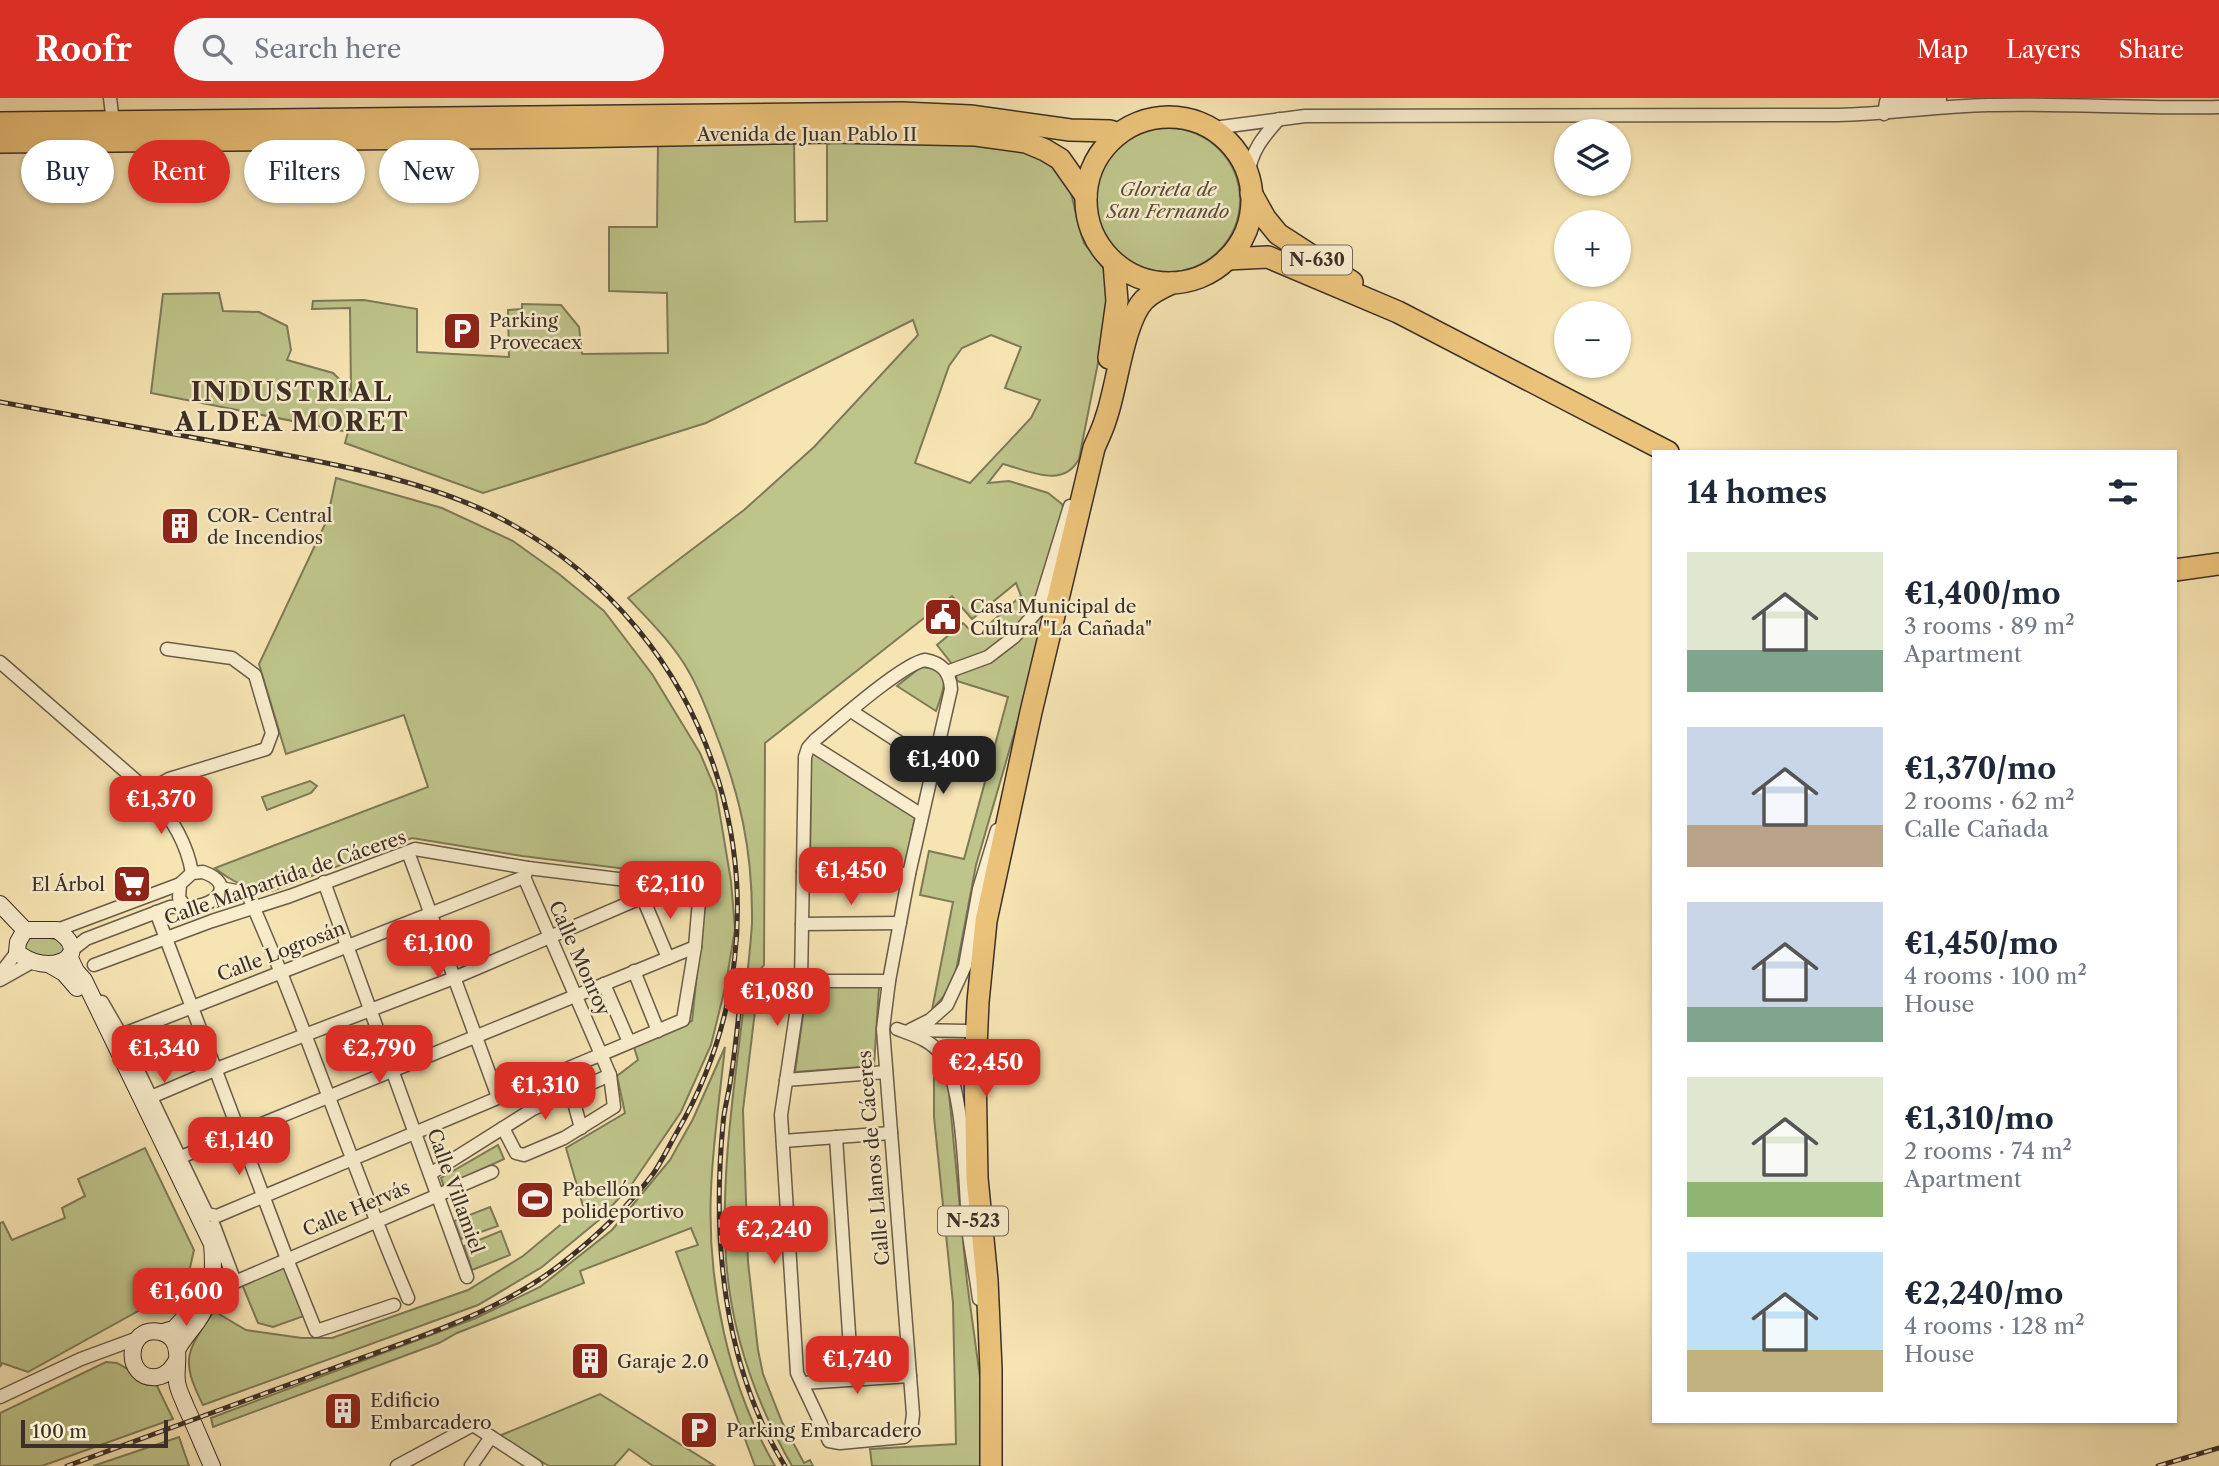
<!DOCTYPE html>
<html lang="en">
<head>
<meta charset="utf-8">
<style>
	:root { --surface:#fff; --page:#f6f6f7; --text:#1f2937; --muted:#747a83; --accent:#d93025 }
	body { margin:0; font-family:"Libre Caslon Text",serif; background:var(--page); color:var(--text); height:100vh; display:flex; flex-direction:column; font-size:26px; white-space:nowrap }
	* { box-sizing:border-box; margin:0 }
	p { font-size:23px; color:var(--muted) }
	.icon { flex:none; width:38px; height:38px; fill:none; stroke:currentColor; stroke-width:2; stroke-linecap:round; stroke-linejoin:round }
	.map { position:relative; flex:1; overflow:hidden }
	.drawer { position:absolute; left:1652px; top:352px; width:525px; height:973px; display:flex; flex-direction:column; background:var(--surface); border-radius:0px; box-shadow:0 2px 5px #0004 }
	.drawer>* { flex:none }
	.hud { position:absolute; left:21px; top:42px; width:665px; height:63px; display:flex; gap:14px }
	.buttons { position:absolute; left:1554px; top:21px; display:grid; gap:14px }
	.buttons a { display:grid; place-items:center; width:77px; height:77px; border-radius:50%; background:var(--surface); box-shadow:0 2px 5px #0004; font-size:35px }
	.scale { position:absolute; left:21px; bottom:18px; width:147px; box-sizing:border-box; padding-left:7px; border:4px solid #3c2f27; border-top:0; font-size:19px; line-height:24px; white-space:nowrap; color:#3c2f27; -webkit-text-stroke:5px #f9edcd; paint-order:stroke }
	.price { position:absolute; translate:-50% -60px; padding:0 16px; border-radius:14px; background:var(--accent); color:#fff; font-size:23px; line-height:46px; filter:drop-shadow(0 2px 4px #0008) }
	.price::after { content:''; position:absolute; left:50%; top:42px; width:21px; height:16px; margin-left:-10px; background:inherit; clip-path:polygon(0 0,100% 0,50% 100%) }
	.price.active { background:#222; color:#fff }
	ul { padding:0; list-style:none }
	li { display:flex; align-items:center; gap:21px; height:175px; padding:0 35px }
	li span { display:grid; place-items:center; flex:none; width:196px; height:140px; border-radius:0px; color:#555 }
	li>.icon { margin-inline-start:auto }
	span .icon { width:84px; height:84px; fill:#fffc; stroke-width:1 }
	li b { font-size:30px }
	h2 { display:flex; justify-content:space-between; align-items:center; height:84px; padding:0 35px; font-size:30px }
	.tag { padding:0 24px; border-radius:32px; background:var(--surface); box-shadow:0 2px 5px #0004; font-size:24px; line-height:63px }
	.tag.active { background:var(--accent); color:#fff }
	header { display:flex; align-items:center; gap:42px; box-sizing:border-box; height:98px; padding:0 35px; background:var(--accent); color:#fff }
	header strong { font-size:33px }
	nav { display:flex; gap:38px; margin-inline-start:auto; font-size:24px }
	.search { width:490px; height:63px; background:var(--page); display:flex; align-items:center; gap:18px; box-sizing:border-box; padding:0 24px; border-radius:38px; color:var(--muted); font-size:26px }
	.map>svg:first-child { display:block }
</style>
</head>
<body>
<header>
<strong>Roofr</strong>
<div class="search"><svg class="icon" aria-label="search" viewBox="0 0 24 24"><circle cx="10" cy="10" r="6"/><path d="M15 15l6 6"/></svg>Search here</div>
<nav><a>Map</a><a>Layers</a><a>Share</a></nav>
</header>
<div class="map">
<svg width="2219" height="1368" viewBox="0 0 2219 1368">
	<rect width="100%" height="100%" fill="#f6e4b2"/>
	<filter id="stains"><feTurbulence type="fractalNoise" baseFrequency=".00286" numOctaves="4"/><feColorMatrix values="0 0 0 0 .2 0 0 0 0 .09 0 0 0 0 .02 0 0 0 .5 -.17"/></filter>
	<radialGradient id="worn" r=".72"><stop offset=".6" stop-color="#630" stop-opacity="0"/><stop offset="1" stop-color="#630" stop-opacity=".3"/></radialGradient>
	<!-- green -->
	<g fill="#bec48a" stroke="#7d7a58" stroke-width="2" fill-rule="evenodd">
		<circle cx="1168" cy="102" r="72"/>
		<path d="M 853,39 L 1015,49 L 1047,61 L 1069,86 L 1079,129 L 1084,145 L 1105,172 L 1110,204 L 1079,361 C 1063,391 1030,373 1003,366 L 988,385 L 1009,383 L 1048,395 L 1062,406 L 1066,421 L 1026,595 L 976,767 L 956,873 L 944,898 L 932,912 L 953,804 L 920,797 L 929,753 L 964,761 L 1008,599 L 957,583 L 955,570 L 937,547 L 963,525 L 976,538 L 1021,498 L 1016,485 L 972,521 L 952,498 L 765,645 L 764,867 L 760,872 L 743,1012 L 748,1164 L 758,1252 L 763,1276 L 782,1324 L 804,1365 L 810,1362 L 813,1368 L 792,1368 C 756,1305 731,1234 726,1161 C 719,1049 744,937 752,826 C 753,752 740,696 713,628 C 706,610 699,591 689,574 C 674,547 650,523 628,500 L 744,412 L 814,349 L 918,237 L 913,222 L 706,325 L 483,395 L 345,345 L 348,334 L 151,295 L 163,196 L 219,195 L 223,213 L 259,214 L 287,228 L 291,252 L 287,262 L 333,275 L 351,293 L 350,210 L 312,211 L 313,203 L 364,202 L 417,211 L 417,254 L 509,259 L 508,212 L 522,211 L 522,206 L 561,207 L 579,229 L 582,256 L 668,255 L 667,195 L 609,193 L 609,129 L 657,129 L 658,41 L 794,40 L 795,124 L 827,123 L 827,46 ZM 991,237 L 1021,249 L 1005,290 L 1040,302 L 1031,320 L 970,385 L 915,365 L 949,268 L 962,250 Z"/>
		<path d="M 336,380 L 442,410 L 513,443 L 559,476 L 604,513 L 652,576 L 700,655 L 716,693 L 731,783 L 735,831 L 726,886 L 711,947 L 681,1014 L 632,1086 L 599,1122 L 542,1169 L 478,1207 L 203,1307 C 180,1261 186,1254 214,1213 L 246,1232 L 302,1240 L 332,1240 L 468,1192 L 523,1158 L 583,1108 L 566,1050 L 625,1015 L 617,978 L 638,962 L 632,943 L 692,923 L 707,781 L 522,758 L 412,740 L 272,793 C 249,792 232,784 215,770 L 428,689 L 404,617 L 286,656 L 259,566 L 327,422 Z"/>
		<path d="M 921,569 C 954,571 944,591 936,613 L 897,588 Z"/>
		<path d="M 816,651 L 916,714 L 903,777 L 810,778 L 811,655 Z"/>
		<path d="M 310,683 L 317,688 L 311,695 L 267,712 L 262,699 Z"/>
		<path d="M 37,838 L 62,842 L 65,849 L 61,858 L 52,860 L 28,856 L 24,848 L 28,840 Z"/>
		<path d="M 807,889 L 879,889 L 874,968 L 795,974 Z"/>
		<path d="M 725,949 C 720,996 713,1044 711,1092 C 707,1185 728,1287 775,1368 L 755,1368 L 676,1154 L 698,1147 L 691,1130 L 580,1173 L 584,1185 L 457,1235 L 439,1245 L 213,1329 L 211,1320 L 476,1220 L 540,1189 L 612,1132 L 670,1062 L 693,1021 Z"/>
		<path d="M 934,959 L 939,961 L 948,985 L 967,1184 L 982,1294 L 983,1368 L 872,1368 L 870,1351 L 956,1346 L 953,1205 L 934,1019 Z"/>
		<path d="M 498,1047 L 504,1061 L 444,1089 L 441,1080 Z"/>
		<path d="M 145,1050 L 194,1152 L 189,1174 L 167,1197 L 28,1274 L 2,1265 L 0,1269 L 0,1125 L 3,1124 L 12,1142 L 65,1120 L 62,1110 L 85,1098 L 78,1081 Z"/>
		<path d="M 490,1109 L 498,1128 L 461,1141 L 454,1123 Z"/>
		<path d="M 501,1133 L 510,1157 L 472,1172 L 464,1148 Z"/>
		<path d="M 285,1165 L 304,1218 L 273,1229 L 258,1225 L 241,1184 Z"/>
		<path d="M 106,1264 L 117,1265 L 157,1288 L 173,1321 L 42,1368 L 0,1368 L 0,1315 Z"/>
		<path d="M 600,1296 L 715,1368 L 653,1368 L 629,1351 L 614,1368 L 549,1368 L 499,1338 Z"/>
		<path d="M 179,1339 L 189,1368 L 93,1368 Z"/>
	</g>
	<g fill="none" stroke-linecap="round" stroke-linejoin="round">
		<defs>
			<g id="street">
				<path d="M 110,0 L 113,24"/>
				<path d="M 1884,16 L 1886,4 L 1940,3 L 1940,0"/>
				<path d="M 1217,35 L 1221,29 L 1305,18 L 1838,17 C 1888,16 1938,8 1988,7 C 2065,5 2142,11 2219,9"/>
				<path d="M 1248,78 C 1251,53 1263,39 1279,21"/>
				<path d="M 925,562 C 942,565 950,574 951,591 L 909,776 L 889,883 L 883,931 L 910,1278 L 913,1316 L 911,1332 L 904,1339 L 840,1345 L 829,1343 L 797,1275 L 781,1017 L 801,883 L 805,659 L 808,650 L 815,642 C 836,625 902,566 925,562 Z"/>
				<path d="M 0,564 L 148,693 L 169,681 L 266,651 L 272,635 L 255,577 L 232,560 L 167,551"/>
				<path d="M 947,574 L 988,559 L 1014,539 L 1038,512 L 1070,408"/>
				<path d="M 851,613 L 933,666"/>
				<path d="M 811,647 L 922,717"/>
				<path d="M 148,693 C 169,716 187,744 192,775"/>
				<path d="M 408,754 L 498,999"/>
				<path d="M 203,774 C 240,787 212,812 185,808 L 179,800 L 180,786 L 192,775 Z"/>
				<path d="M 803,774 L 909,776"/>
				<path d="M 324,784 L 467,1179"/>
				<path d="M 221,790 L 241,794 L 249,799 C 307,930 351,1068 408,1200"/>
				<path d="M 642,798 L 668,860"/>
				<path d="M 156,814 L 287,1161 L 316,1233 L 394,1207"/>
				<path d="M 802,826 L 900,825"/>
				<path d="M 57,832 L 180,786"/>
				<path d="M 72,852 L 86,841 L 170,809 L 185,808"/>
				<path d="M 94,867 L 212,823 L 290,798 L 415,751 L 528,770 L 700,791 L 695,849 L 683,922 L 217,1118 L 207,1116 L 121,937 L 102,904"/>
				<path d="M 634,873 L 658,933"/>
				<path d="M 0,876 L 17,854"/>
				<path d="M 0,882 L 32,864"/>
				<path d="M 801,883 L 889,883"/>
				<path d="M 604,886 L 629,944"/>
				<path d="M 897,931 C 913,937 932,942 942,958 C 965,990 965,1094 969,1137 C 972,1158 976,1179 979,1201"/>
				<path d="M 910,932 L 930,922 L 947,907 L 965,868 L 979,791 L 997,732"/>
				<path d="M 912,932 L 966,933"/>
				<path d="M 121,937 L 524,779 L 528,770"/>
				<path d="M 786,982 L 886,974"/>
				<path d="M 571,994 L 581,1030"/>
				<path d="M 151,999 L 224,968 L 454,880 L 636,802 L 642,798 L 648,785"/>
				<path d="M 503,1030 L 516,1055 L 524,1057 L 564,1040 L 614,1009 L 610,977"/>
				<path d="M 836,1039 L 852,1281"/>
				<path d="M 783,1043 L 891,1035"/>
				<path d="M 181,1059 L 695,849"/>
				<path d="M 430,1076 L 533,1011 L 610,977 L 524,779"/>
				<path d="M 214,1128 L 235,1184 L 492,1074"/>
				<path d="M 803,1285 L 910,1278"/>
				<path d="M 0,1299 L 81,1261 L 138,1240"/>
				<path d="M 397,1368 L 473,1327 L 536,1368"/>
				<path d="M 471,1368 L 491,1339"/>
			</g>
			<g id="secondary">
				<path d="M 0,806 L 25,832"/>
				<path d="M 25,832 L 57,832 C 97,859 46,880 17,854 L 18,844 Z"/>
				<path d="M 69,858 L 76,873 L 84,882 L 212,1146 C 214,1168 214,1195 202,1216 C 195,1229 185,1237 177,1252"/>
				<path d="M 50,867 L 64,875 L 77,890"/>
				<path d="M 163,1234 L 174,1231 L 194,1209"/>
				<path d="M 177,1262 C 172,1270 168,1277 157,1279 C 123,1283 125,1226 160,1234 C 165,1235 169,1237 173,1242 C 181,1254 175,1270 177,1284 C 178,1292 183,1301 186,1309 C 195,1328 203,1348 212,1368"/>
			</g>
			<g id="highway">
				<circle cx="1169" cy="102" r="83"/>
				<path d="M 0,25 L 902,15 L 970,18 L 1070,32 L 1110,33 L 1118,36"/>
				<path d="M 0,44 L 564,39 L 832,34 L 976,37 L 1026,44 L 1045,52 L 1060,61 L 1086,98"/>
				<path d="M 1251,95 L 1265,120 L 1278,136 L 1352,184"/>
				<path d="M 1227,161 L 1268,159 L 1398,214 L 1668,354"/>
				<path d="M 1109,260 L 1117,203 L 1114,165"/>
				<path d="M 2175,472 L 2219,466"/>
				<path d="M 991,1368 L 991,1271 L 987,1182 L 977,1080 L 975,971 L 978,904 L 986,823 L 1031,614 L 1094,350 C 1098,340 1103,331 1106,320 C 1117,290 1123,224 1144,202 C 1152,194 1163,189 1172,185"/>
			</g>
		</defs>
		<!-- street casing -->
		<use href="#street" stroke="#6a5c4a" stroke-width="15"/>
		<!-- secondary casing -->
		<use href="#secondary" stroke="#3c2f27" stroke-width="18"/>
		<!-- highway casing -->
		<use href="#highway" stroke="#3c2f27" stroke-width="24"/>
		<!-- street -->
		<use href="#street" stroke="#f9edcd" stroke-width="12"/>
		<!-- secondary -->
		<use href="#secondary" stroke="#f9edcd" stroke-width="16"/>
		<!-- highway -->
		<use href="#highway" stroke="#ebc279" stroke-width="21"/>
		<defs>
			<g id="rail">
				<path d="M 0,304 C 83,319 166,335 250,350 C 332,366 418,380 494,417 C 723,531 805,814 677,1034 C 669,1048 662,1063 653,1076 C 631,1105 598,1137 570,1159 C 505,1213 421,1238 342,1267 C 250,1301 159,1334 67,1368"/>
				<path d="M 742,883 C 739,915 736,947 731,979 C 729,995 724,1011 723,1026 C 712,1141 723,1268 785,1368"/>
				<path d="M 2158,1368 L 2219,1350"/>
			</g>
		</defs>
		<!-- rail casing -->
		<use href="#rail" stroke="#3c2f27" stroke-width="5"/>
		<!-- rail -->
		<use href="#rail" stroke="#f9edcd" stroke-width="2.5" stroke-dasharray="8" stroke-linecap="butt"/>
	</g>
	<!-- icons -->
	<defs>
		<symbol id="parking-square" viewBox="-11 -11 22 22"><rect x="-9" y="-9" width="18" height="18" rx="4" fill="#8f2418" stroke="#f9edcd"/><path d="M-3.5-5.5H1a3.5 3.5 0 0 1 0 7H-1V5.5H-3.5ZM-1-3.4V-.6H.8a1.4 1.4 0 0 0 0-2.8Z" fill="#fff"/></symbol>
		<symbol id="building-square" viewBox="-11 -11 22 22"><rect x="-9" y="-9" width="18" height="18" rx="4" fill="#8f2418" stroke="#f9edcd"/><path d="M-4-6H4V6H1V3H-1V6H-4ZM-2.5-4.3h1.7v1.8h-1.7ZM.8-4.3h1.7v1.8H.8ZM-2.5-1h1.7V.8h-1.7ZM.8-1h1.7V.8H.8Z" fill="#fff"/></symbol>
		<symbol id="civic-square" viewBox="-11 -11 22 22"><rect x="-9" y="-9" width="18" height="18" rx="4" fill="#8f2418" stroke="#f9edcd"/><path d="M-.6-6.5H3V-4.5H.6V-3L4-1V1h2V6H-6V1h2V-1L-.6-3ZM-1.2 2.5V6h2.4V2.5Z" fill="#fff"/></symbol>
		<symbol id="supermarket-square" viewBox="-11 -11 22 22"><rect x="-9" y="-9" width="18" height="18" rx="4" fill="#8f2418" stroke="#f9edcd"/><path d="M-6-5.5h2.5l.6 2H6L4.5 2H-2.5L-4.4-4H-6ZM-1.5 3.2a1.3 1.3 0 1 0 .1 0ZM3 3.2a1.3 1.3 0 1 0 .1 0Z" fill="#fff"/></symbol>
		<symbol id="stadium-square" viewBox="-11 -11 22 22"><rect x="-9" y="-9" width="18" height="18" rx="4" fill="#8f2418" stroke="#f9edcd"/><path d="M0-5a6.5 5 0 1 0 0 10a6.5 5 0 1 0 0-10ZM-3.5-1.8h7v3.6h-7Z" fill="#fff"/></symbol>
	</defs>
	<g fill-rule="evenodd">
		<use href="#parking-square" x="440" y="211" width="44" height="44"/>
		<use href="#building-square" x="158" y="406" width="44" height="44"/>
		<use href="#civic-square" x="921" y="497" width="44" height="44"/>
		<use href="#supermarket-square" x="110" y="764" width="44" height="44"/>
		<use href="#stadium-square" x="513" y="1080" width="44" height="44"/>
		<use href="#building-square" x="568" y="1241" width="44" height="44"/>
		<use href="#building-square" x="321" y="1291" width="44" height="44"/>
		<use href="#parking-square" x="677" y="1310" width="44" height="44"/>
	</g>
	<g text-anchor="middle" stroke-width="5" stroke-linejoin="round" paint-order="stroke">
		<!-- shield labels -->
		<g fill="#f9edcd" stroke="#756859" stroke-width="2">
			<rect x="1282" y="147.5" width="70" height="29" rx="5"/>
			<rect x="938" y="1108.5" width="70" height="29" rx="5"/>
		</g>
		<g font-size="18" font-weight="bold" fill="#3c2f27">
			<text x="1317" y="168">N-630</text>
			<text x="973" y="1129">N-523</text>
		</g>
		<!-- street labels -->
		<g font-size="19" fill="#3c2f27" stroke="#f9edcd">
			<text x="807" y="43">Avenida de Juan Pablo II</text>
			<text transform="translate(285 779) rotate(-19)" y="7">Calle Malpartida de Cáceres</text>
			<text transform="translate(281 853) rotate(-21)" y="7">Calle Logrosán</text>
			<text transform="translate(580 860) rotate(66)" y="7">Calle Monroy</text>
			<text transform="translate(873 1060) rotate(-95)" y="7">Calle Llanos de Cáceres</text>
			<text transform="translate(456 1093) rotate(70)" y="7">Calle Villamiel</text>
			<text transform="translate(356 1110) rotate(-23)" y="7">Calle Hervás</text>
		</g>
		<!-- park labels -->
		<g font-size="19" font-style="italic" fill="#564d3b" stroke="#f9edcd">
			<text x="1168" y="98">Glorieta de<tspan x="1168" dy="22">San Fernando</tspan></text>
		</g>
		<!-- poi labels -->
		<g font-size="19" fill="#3c2f27" stroke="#f9edcd" text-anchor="start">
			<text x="489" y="229">Parking<tspan x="489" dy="22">Provecaex</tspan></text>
			<text x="207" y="424">COR- Central<tspan x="207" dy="22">de Incendios</tspan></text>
			<text x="970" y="515">Casa Municipal de<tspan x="970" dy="22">Cultura "La Cañada"</tspan></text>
			<text x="105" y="793" text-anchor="end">El Árbol</text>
			<text x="562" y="1098">Pabellón<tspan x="562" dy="22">polideportivo</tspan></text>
			<text x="617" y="1270">Garaje 2.0</text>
			<text x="370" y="1309">Edificio<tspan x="370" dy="22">Embarcadero</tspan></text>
			<text x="726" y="1339">Parking Embarcadero</text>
		</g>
		<!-- district labels -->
		<g font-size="26" font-weight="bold" letter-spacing="2" fill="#3c2f27" stroke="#f9edcd">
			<text x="292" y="303">INDUSTRIAL<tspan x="292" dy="30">ALDEA MORET</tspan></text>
		</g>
	</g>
	<rect width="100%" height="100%" filter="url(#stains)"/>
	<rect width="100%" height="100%" fill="url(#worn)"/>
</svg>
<div class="buttons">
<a><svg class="icon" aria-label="layers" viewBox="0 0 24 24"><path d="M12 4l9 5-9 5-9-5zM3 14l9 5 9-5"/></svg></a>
<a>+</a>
<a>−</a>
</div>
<div class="scale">100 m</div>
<b class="price active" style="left:943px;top:698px">€1,400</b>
<b class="price" style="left:161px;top:738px">€1,370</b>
<b class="price" style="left:851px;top:809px">€1,450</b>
<b class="price" style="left:670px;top:823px">€2,110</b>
<b class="price" style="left:438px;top:882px">€1,100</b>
<b class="price" style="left:777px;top:930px">€1,080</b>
<b class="price" style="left:164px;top:987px">€1,340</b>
<b class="price" style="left:379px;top:987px">€2,790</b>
<b class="price" style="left:986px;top:1001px">€2,450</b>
<b class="price" style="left:545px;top:1024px">€1,310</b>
<b class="price" style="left:239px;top:1079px">€1,140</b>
<b class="price" style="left:774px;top:1168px">€2,240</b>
<b class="price" style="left:186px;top:1230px">€1,600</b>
<b class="price" style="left:857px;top:1298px">€1,740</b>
<div class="hud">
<a class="tag">Buy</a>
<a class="tag active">Rent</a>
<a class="tag">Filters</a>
<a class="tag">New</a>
</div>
<section class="drawer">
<h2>14 homes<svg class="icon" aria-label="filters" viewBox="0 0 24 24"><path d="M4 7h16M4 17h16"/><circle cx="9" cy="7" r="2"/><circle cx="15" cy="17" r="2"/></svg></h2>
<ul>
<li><span style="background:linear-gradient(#dfe7d0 70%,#7fa58c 0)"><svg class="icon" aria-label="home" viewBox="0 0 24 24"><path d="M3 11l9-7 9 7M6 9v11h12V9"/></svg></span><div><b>€1,400/mo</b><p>3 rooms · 89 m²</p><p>Apartment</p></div></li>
<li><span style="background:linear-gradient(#c9d6e8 70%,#b9a48a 0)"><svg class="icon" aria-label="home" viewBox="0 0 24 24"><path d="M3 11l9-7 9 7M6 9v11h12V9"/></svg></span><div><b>€1,370/mo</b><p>2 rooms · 62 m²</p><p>Calle Cañada</p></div></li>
<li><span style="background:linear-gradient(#c9d6e8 75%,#7fa58c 0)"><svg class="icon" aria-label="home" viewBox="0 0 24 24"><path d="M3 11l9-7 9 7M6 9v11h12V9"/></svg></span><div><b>€1,450/mo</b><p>4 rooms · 100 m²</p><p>House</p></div></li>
<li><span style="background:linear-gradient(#dfe7d0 75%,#8fb573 0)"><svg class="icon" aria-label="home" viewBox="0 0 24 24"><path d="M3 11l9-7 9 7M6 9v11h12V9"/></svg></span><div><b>€1,310/mo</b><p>2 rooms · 74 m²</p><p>Apartment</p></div></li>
<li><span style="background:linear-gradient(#bfe0f5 70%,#c2b280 0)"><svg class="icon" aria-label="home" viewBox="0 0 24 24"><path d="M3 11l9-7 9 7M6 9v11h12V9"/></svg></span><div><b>€2,240/mo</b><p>4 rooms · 128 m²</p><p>House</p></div></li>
</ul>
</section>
</div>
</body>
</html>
